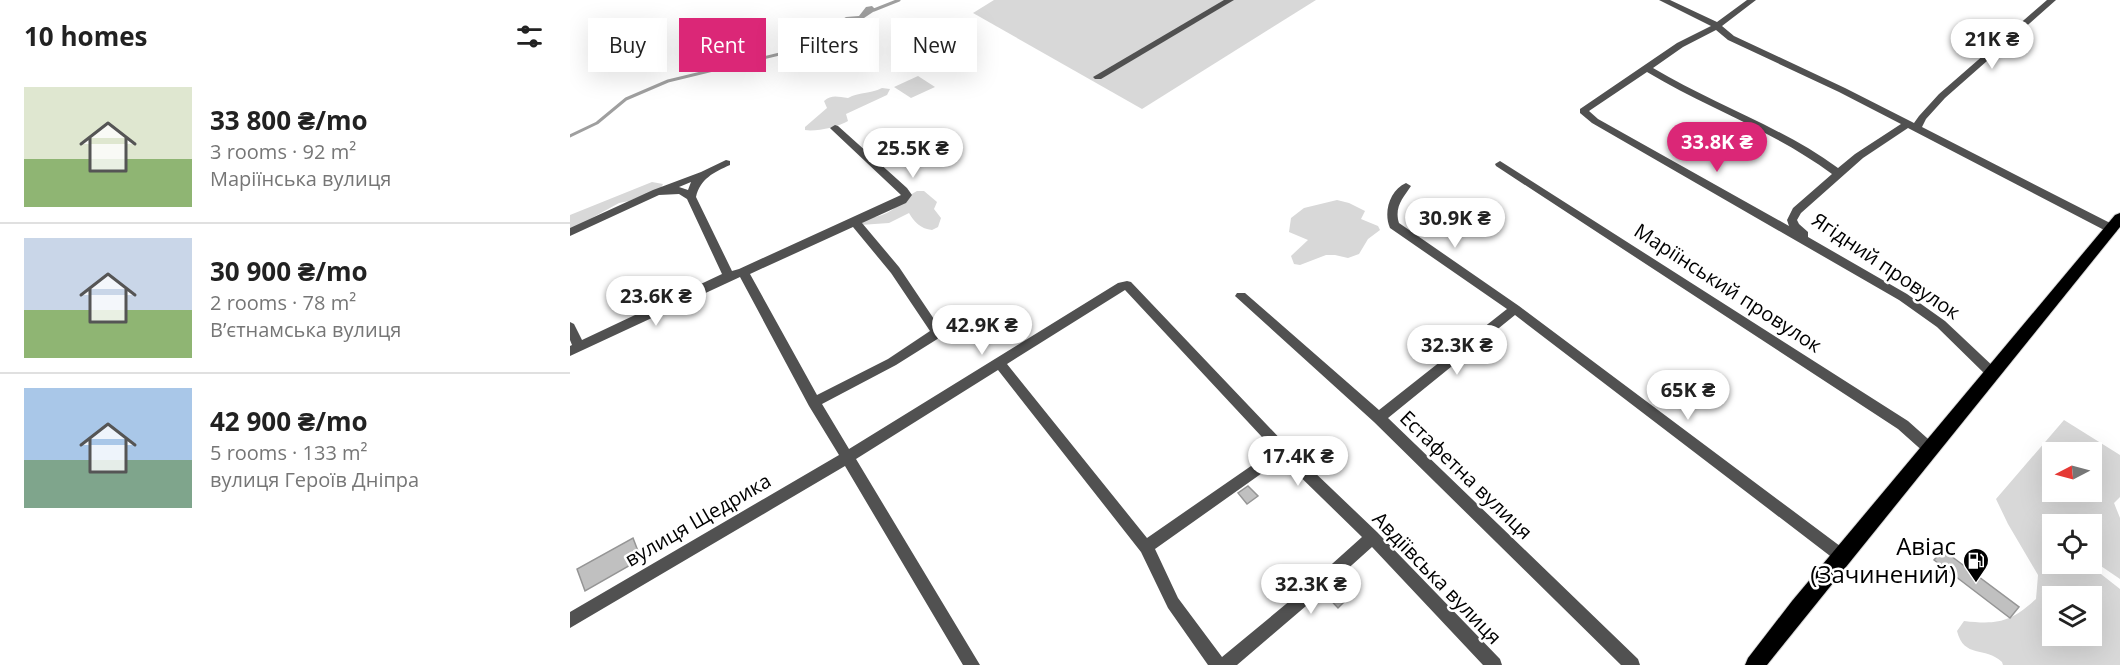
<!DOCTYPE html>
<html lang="en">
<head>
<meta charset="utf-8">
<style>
	:root { --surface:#fff; --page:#f6f6f6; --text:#222; --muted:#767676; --line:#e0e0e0; --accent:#db2777 }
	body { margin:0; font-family:"Open Sans",sans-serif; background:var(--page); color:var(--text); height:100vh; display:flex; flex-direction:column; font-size:22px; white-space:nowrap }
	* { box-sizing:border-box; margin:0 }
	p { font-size:20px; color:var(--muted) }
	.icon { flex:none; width:33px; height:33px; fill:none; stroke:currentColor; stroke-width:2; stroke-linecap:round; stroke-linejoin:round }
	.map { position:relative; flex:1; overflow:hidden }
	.panel { display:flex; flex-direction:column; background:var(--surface); width:570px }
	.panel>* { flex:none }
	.guide { position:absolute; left:18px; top:18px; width:570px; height:54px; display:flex; gap:12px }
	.needle { width:39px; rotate:264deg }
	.fabs { position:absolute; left:1472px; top:442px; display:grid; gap:12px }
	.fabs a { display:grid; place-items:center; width:60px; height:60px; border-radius:0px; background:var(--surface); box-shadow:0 6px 24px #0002; font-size:30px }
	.price { position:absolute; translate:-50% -51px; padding:0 14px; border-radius:21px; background:#fff; color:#222; font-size:20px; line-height:39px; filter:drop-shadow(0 2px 3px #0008) }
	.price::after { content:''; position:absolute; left:50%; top:36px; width:18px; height:14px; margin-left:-9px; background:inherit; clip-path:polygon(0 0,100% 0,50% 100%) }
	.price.active { background:var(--accent); color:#fff }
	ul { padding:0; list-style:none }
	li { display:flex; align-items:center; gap:18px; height:150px; padding:0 24px }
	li+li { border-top:2px solid var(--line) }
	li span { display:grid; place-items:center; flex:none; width:168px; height:120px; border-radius:0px; color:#555 }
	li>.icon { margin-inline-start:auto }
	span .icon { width:72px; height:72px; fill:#fffc; stroke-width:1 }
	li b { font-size:26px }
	h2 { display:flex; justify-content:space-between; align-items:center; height:72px; padding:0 24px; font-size:26px }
	.tag { padding:0 21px; border-radius:0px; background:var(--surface); box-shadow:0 6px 24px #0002; font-size:21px; line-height:54px }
	.tag.active { background:var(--accent); color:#fff }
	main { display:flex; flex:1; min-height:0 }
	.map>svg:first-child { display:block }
</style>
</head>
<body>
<main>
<section class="panel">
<h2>10 homes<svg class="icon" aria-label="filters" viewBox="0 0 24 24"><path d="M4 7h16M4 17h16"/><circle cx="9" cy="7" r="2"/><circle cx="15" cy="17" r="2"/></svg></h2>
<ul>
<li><span style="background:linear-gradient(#dfe7d0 60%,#8fb573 0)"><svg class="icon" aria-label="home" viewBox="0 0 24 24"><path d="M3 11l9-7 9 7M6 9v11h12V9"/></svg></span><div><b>33 800 ₴/mo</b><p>3 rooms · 92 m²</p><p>Маріїнська вулиця</p></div></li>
<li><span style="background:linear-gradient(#c9d6e8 60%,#8fb573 0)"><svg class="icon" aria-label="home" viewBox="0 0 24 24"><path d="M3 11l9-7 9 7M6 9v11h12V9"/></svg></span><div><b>30 900 ₴/mo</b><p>2 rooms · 78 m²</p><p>Вʼєтнамська вулиця</p></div></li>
<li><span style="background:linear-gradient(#a9c7e8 60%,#7fa58c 0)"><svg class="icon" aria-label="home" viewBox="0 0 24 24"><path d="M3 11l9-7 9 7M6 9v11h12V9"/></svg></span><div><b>42 900 ₴/mo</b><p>5 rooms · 133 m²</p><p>вулиця Героїв Дніпра</p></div></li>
</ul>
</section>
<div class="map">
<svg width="1550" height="665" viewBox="0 0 1550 665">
	<rect width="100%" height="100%" fill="#fff"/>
	<!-- green -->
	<g fill="#d8d8d8" fill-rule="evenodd">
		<path d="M 424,0 L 746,0 L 572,109 L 403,13 Z"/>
		<path d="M 348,76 L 365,87 L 341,98 L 324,87 Z"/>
		<path d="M 312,88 L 320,89 L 317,95 L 276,114 L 278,121 C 269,127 245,132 235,130 L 235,127 L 257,108 L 254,101 C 262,94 268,97 278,98 C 289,92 300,94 312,88 Z"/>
		<path d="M 82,182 L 93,184 L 91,188 L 59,201 L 49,203 L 0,230 L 0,215 Z"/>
		<path d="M 347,191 L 354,191 L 367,202 L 364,209 L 371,218 L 368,227 L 362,230 C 351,229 344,222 339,213 L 319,223 L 290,225 C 297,217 303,218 312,215 C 325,211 335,197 347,191 Z"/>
		<path d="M 767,200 L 779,203 L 795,211 L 791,219 L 808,226 L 810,230 L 798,239 L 789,254 L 778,258 L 765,255 L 756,255 L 730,265 L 724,264 L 721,256 L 738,240 L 719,232 L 721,218 L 734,208 Z"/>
		<path d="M 1494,420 L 1550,455 L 1550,497 L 1544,503 L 1550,518 L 1550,579 L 1525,562 L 1522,567 L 1550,589 L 1550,665 L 1433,665 L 1432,662 C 1415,646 1394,659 1387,631 L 1394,621 C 1428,625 1441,622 1466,599 L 1468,575 L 1438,524 L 1426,499 ZM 1482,453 L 1521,453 L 1521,492 L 1482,492 ZM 1482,525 L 1521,525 L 1521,564 L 1482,564 ZM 1482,597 L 1521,597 L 1521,636 L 1482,636 Z"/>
	</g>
	<!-- water -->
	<path fill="#9f9f9f" d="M 302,6 L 306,10 L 291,20 L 287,27 L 278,29 L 270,27 L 271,20 L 276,17 L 289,16 L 296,7 Z"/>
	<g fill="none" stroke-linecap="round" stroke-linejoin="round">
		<!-- stream -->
		<g stroke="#9f9f9f" stroke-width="3">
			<path d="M 304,10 L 329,0"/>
			<path d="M 263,39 L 278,27"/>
			<path d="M 0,136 L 27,123 L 56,99 L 98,81 L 251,44"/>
		</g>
	</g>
	<!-- building -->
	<g fill="#c0c0c0" stroke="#959595" stroke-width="1.5">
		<path d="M 678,486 L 688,496 L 677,504 L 668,493 Z"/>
		<path d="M 63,538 L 71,559 L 15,591 L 7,569 Z"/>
		<path d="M 1373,550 L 1449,607 L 1440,618 L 1364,560 Z"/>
		<path d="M 768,580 L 782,594 L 768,608 L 754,593 Z"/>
	</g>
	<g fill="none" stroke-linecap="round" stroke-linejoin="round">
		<defs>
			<path id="primary" d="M 1550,213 L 1550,227 L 1197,665 L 1175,665 L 1178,658 L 1222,601 L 1545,215 Z"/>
		</defs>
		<!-- primary casing -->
		<use href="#primary" stroke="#dbdbdb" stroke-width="2"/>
		<!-- street -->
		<g fill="#515151" fill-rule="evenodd">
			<path d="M 654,0 L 664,0 L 531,79 L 525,79 L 523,77 Z"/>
			<path d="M 1089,0 L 1100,0 L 1147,22 L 1177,0 L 1186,0 L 1152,26 L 1164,36 L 1275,88 L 1344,123 L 1349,116 L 1369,94 L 1477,0 L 1486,0 L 1375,98 L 1356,119 L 1352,127 L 1546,226 L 1547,229 L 1546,232 L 1538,232 L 1338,128 L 1293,158 L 1231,213 L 1227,220 L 1229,224 L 1238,232 L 1238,237 L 1337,294 L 1375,321 L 1426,369 L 1428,373 L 1426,377 L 1418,377 L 1367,327 L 1329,300 L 1022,123 L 1010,113 L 1010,109 L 1107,43 L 1141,26 ZM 1146,30 L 1158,40 L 1269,92 L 1331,124 L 1285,154 L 1268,168 C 1212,127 1143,104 1083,68 L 1113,47 ZM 1077,72 C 1137,108 1206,132 1262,174 L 1223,208 L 1217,220 L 1219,226 L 1028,119 L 1019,111 Z"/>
			<path d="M 265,125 L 268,126 L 337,188 L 342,195 L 336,203 L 292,223 L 329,267 L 372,331 L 369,338 L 326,365 L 252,404 L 279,449 L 548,283 L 557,281 L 561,282 L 718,447 L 807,532 L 930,659 L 932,665 L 913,665 L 802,547 L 743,600 L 667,665 L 638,665 L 598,608 L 571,552 L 428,370 L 286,459 L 410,665 L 393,665 L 275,466 L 0,628 L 0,612 L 269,455 L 239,406 L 170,277 L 0,356 L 0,346 L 2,345 L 0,340 L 0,322 L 4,324 L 12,340 L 152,274 L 117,199 L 109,194 L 89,195 L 0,236 L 0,228 L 83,190 L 131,172 L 156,160 L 160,161 L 160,165 C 144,172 130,179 126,197 L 162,271 L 169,269 L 331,195 L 262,130 L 260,128 ZM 121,182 L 118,190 L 109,187 ZM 283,227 L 321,273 L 360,331 L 318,359 L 247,395 L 180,274 ZM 555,290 L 704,450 L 577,538 L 437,364 ZM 712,459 L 792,537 L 733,590 L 652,657 L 608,598 L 585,549 Z"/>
			<path d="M 930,161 L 1338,421 L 1366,446 L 1368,450 L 1366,454 L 1361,456 L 1356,454 L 1328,429 L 926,166 L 925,164 Z"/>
			<path d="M 836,183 L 841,186 C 833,198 824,207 829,223 L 949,306 L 1278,552 L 1280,557 L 1278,562 L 1273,564 L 1268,562 L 945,315 L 818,418 L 1068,659 L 1070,665 L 1051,665 L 804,422 L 665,296 L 667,293 L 675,293 L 809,410 L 937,309 L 820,228 C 813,212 820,190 836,183 Z"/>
		</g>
		<!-- primary -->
		<use href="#primary" fill="#000" fill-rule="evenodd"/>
	</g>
	<!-- icons -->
	<defs>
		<symbol id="fuel-pin" viewBox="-11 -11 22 30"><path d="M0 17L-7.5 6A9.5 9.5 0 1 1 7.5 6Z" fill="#000" stroke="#fff"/><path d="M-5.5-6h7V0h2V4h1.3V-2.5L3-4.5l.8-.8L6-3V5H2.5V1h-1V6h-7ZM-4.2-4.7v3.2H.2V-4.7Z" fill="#fff"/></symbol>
	</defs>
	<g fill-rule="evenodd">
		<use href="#fuel-pin" x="1391" y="546" width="30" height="40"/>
	</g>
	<g text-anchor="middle" stroke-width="5" stroke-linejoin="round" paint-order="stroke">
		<!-- street labels -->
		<g font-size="20" fill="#000" stroke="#fff">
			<text transform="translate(1316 266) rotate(34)" y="7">Ягідний провулок</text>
			<text transform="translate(1158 288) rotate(33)" y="7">Маріїнський провулок</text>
			<text transform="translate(896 475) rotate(44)" y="7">Естафетна вулиця</text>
			<text transform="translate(128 520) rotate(-30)" y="7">вулиця Щедрика</text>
			<text transform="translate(867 578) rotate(46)" y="7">Авдіївська вулиця</text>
		</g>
		<!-- near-poi labels -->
		<g font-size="24" fill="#000" stroke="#fff" text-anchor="end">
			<text x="1386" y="555">Авіас<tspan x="1386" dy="28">(Зачинений)</tspan></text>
		</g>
	</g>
</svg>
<div class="fabs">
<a><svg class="needle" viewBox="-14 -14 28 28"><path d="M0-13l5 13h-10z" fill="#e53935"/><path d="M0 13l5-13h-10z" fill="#767676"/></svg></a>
<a><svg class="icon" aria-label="locate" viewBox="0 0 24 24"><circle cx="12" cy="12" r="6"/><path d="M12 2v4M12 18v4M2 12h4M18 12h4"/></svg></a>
<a><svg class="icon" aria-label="layers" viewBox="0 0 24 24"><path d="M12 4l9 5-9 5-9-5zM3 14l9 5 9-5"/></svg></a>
</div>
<b class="price" style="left:1422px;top:70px">21K ₴</b>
<b class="price active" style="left:1147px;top:173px">33.8K ₴</b>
<b class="price" style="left:343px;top:179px">25.5K ₴</b>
<b class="price" style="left:885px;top:249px">30.9K ₴</b>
<b class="price" style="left:86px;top:327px">23.6K ₴</b>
<b class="price" style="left:412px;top:356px">42.9K ₴</b>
<b class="price" style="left:887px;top:376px">32.3K ₴</b>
<b class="price" style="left:1118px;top:421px">65K ₴</b>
<b class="price" style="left:728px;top:487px">17.4K ₴</b>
<b class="price" style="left:741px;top:615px">32.3K ₴</b>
<div class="guide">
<a class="tag">Buy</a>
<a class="tag active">Rent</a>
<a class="tag">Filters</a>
<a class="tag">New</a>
</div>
</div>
</main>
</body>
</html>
